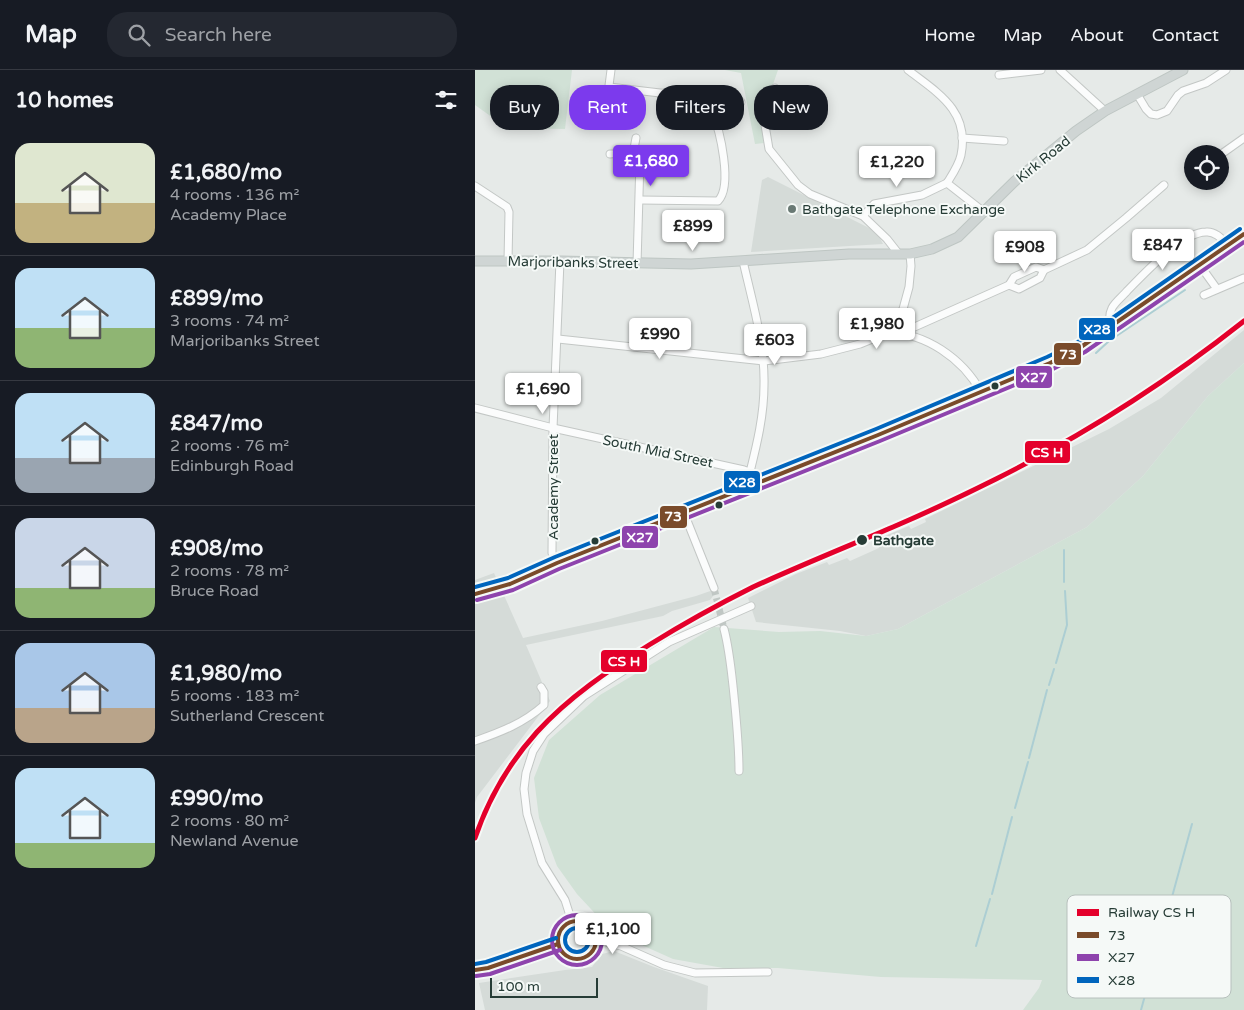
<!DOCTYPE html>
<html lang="en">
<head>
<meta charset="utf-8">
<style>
	:root { --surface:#171b24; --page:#242831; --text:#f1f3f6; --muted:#9ea1a6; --line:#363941; --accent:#7c3aed }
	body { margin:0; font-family:"Varela Round",sans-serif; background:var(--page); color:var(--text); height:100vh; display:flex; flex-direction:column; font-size:19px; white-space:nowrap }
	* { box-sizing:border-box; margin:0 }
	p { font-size:16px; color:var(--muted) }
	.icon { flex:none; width:28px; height:28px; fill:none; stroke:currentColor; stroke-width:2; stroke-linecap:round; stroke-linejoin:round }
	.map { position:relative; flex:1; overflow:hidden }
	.panel { display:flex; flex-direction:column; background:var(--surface); width:475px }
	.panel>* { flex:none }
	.banner { position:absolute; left:15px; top:15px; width:475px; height:45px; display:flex; gap:10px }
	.buttons { position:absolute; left:709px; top:75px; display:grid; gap:10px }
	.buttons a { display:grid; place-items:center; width:45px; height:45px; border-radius:50%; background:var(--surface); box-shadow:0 2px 12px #0003; font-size:25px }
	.scale { position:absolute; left:15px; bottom:12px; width:108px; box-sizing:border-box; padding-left:5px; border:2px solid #263c36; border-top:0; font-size:14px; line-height:18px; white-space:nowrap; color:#263c36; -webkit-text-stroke:4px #f5f9f7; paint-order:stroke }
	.price { position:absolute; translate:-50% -42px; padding:0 11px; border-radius:5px; background:#fff; color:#222; font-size:16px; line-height:32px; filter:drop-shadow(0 1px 2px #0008) }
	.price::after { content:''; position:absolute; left:50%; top:30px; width:15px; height:11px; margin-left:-8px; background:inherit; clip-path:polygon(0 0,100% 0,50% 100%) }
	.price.current { background:var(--accent); color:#fff }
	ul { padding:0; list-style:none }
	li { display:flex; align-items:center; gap:15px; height:125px; padding:0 15px }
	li+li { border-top:1px solid var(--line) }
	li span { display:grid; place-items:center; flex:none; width:140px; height:100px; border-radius:15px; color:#555 }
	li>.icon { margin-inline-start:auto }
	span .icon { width:60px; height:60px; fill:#fffc; stroke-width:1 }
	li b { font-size:21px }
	h2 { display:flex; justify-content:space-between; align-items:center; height:60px; padding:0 15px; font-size:21px }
	.chip { padding:0 18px; border-radius:20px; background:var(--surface); box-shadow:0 2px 12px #0003; font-size:18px; line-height:45px }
	.chip.current { background:var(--accent); color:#fff }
	header { display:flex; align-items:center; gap:30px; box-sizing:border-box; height:70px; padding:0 25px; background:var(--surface); border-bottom:1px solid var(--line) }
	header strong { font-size:24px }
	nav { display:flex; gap:28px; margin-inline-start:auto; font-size:18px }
	.search { width:350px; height:45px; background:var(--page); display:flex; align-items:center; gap:12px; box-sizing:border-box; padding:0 18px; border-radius:20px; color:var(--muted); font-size:19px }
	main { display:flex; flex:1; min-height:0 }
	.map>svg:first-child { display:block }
</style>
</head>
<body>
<header>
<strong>Map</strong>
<div class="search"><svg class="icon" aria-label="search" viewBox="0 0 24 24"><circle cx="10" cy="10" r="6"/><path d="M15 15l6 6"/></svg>Search here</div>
<nav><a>Home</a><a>Map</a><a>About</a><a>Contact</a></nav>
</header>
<main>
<section class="panel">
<h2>10 homes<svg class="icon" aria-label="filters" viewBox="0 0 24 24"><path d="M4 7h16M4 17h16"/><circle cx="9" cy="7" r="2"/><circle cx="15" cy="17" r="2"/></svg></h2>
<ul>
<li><span style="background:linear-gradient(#dfe7d0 60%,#c2b280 0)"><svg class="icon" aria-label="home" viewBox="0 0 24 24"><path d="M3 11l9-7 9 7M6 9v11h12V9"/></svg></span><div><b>£1,680/mo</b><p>4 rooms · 136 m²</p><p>Academy Place</p></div></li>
<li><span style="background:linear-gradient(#bfe0f5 60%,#8fb573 0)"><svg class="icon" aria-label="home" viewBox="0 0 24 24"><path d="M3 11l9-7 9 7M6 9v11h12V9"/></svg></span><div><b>£899/mo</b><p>3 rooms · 74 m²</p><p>Marjoribanks Street</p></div></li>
<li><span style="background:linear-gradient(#bfe0f5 65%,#9aa5b1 0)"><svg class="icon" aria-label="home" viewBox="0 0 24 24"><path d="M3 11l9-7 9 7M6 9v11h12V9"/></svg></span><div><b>£847/mo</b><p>2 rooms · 76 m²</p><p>Edinburgh Road</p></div></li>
<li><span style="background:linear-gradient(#c9d6e8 70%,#8fb573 0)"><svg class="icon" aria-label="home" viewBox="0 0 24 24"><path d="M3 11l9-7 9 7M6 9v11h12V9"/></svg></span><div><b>£908/mo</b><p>2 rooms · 78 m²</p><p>Bruce Road</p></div></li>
<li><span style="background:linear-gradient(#a9c7e8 65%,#b9a48a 0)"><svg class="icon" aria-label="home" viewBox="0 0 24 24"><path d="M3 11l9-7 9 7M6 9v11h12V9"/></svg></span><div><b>£1,980/mo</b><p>5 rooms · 183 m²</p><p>Sutherland Crescent</p></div></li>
<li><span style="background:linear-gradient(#bfe0f5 75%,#8fb573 0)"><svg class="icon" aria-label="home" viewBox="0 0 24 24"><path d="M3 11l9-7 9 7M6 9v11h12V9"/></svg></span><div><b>£990/mo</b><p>2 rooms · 80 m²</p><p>Newland Avenue</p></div></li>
</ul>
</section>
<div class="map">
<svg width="769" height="940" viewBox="0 0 769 940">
	<rect width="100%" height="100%" fill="#e6eae8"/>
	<!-- built -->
	<g fill="#d5dbd8">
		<path d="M 293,107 L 402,162 L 408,174 L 276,182 L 287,110 Z"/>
		<path d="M 769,260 L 769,293 L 733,326 L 668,406 L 612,457 L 423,559 L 391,566 L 365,561 L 281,552 L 273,528 L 321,504 L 352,492 L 354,495 L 372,488 L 375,491 L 404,478 L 401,470 L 434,456 L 436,459 L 451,452 L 450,449 L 634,359 L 686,328 Z"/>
		<path d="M 19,503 L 48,568 L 127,551 L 221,526 L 244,518 L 235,530 L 197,541 L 188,546 L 51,575 L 75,631 L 2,727 L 0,733 L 0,510 Z"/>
		<path d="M 139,881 L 179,897 L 233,916 L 232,940 L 10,940 L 4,913 L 90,900 L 117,897 L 127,884 Z"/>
	</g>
	<!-- green -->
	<g fill="#d1e1d6">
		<path d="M 0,0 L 97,0 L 90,59 L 32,58 L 0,35 Z"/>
		<path d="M 250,0 L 303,0 L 296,20 L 283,26 L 284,35 L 289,43 L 287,56 L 289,73 L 280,74 L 266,3 Z"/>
		<path d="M 769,293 L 769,940 L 548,940 L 564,918 L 567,910 L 406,907 L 303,898 L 248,898 L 198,889 L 169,876 L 128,852 L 102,824 L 82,796 L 64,748 L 59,708 L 74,670 L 125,625 L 239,557 L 304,562 L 345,561 L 391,566 L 423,559 L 612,457 L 668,406 L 733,326 Z"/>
	</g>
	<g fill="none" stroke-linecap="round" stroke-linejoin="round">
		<!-- stream -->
		<g stroke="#acced3" stroke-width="2">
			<path d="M 621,283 L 634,271 L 710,220"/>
			<path d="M 589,480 L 589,512"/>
			<path d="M 581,593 L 592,555 L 590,521"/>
			<path d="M 574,615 L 579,599"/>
			<path d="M 554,688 L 572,620"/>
			<path d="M 540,738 L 553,692"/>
			<path d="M 517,824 L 537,747"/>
			<path d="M 501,876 L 515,829"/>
			<path d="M 666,940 L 717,754"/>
		</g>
		<!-- minor-tunnel -->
		<path stroke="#c0c7c4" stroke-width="7" stroke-dasharray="7 3.5" stroke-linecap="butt" d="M 239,518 L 249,559"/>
		<defs>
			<g id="minor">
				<path d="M 433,0 C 463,23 495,41 486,85 C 484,95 477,105 472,113 L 509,142"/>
				<path d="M 585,0 L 630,41"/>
				<path d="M 524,5 L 566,0"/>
				<path d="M 134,17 L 219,27 C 227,30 234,35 237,42 C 245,60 258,116 243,131 L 165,130"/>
				<path d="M 300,18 L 294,33 L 290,55 L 294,79 L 323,115 L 335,124 L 388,146 L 412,169 L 423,183"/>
				<path d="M 662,24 L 671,39 L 676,44 L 682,45 L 692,41 L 703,25 L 708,21 L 731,13 L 751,0"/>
				<path d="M 132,31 L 136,0"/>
				<path d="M 237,41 L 266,32"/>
				<path d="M 487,68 L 529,71"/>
				<path d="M 135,84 C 145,84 159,80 165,90 L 162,194"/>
				<path d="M 158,84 L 161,68"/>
				<path d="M 745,85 L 769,68"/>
				<path d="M 0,116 L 32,137 L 34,142 L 33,191"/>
				<path d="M 388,146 L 399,134 L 447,125 L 472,113"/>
				<path d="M 268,191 C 277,231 290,273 289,315 C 289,345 282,374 275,402"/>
				<path d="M 724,194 L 742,219"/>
				<path d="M 534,215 L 544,219 L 565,208 L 569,200"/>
				<path d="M 729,225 L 769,208"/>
				<path d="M 636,256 C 634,250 634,244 637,238 C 640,232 648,226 652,221 C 669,204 707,162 731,162 C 740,161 747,169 753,175"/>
				<path d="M 412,263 C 450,262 488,289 506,322"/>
				<path d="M 426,263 L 534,215 L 539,207 L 561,197 L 569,200 L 612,180 L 651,148 L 689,115"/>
				<path d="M 83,269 L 289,291 L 346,284 L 385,274 L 412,263 L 421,252 L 428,239 L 434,217 L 436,196 L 435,184"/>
				<path d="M 0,338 L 78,358 L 269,400 L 275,402 L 281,414"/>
				<path d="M 209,443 L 239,518"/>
				<path d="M 82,493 L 77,483 L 78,358 L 85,191"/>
				<path d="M 249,559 C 254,578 256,597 258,616 C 261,645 264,673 264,701"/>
				<path d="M 0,671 C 26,662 49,653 69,635 L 69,622 L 66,617"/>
				<circle cx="102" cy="870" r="19"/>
				<path d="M 97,852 L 90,830 L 67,793 L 52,744 L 49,719 L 51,703 L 58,681 L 69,664 L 109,626 L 194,572 L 276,536"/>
				<path d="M 121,872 L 130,872 L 146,876 L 189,895 L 220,903 L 293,902"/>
				<path d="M 0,900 L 13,898 L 83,874"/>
			</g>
			<g id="major">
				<path d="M 0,191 L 85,191 L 216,194 L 374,184 L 435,184 L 457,179 L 483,167 L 540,111 L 601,61 L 630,41 L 708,0"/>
				<path d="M 0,524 L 35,514 L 82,493 L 403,365 L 575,293 L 606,277 L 769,164"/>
			</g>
		</defs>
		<!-- minor casing -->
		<use href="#minor" stroke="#c3c7c5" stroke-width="9"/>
		<!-- major casing -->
		<use href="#major" stroke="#bec6c3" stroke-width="11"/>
		<!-- minor -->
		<use href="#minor" stroke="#fbfcfc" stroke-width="7"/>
		<!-- major -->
		<use href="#major" stroke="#cfd5d4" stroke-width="9"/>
		<defs>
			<g id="bus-1">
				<path d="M 0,524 L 35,514 L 82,493 L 403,365 L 575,293 L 606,277 L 769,164"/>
				<circle cx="102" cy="870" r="19"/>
				<path d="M 0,900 L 13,898 L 83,874"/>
			</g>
			<g id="bus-2">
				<path d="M 2,530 L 38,520 L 84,499 L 405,371 L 578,299 L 610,282 L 769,172"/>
				<circle cx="102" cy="870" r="25"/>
				<path d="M 1,906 L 15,904 L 85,880"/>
			</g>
			<g id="bus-3">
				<path d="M 0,517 L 33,508 L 80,487 L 401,359 L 572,287 L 603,272 L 765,159"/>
				<circle cx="102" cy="870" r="12"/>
				<path d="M 0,894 L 11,892 L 81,868"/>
			</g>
		</defs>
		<!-- bus-1 casing -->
		<use href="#bus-1" stroke="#f5f9f7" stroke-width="8"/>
		<!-- bus-2 casing -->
		<use href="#bus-2" stroke="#f5f9f7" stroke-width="8"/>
		<!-- bus-3 casing -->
		<use href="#bus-3" stroke="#f5f9f7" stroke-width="8"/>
		<!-- bus-1 -->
		<use href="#bus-1" stroke="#7a4b2a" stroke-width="4"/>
		<!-- bus-2 -->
		<use href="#bus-2" stroke="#8e44ad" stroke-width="4"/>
		<!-- bus-3 -->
		<use href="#bus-3" stroke="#0065bd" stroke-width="4"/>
		<defs>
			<path id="rail-1" d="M 0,768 C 13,730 35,692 62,662 C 94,627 134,600 174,575 C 208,554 242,535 278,517 C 324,496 371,477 418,457 C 453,442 487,426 521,409 C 609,365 692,312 769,251"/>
		</defs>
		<!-- rail-1 casing -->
		<use href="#rail-1" stroke="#f5f9f7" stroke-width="9"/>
		<!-- rail-1 -->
		<use href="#rail-1" stroke="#e4002b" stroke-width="5"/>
	</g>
	<!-- markers -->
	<circle fill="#697974" stroke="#f5f9f7" stroke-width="2" cx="317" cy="139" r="5"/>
	<g fill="#263c36" stroke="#f5f9f7" stroke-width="2">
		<circle cx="520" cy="316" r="4.5"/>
		<circle cx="244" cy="435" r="4.5"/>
		<circle cx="387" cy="470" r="6"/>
		<circle cx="120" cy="471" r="4.5"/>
	</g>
	<g text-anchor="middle" stroke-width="4" stroke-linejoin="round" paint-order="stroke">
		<!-- street labels -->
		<g font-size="14" fill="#263c36" stroke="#f5f9f7">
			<text transform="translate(568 89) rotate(-39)" y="5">Kirk Road</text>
			<text transform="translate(98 192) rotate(1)" y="5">Marjoribanks Street</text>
			<text transform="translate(183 381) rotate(12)" y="5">South Mid Street</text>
			<text transform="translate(78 417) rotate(-90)" y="5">Academy Street</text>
		</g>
		<!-- poi labels -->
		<g font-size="14" fill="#263c36" stroke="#f5f9f7" text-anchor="start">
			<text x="327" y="144">Bathgate Telephone Exchange</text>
		</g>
		<!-- stop labels -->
		<g font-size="14" font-weight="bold" fill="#263c36" stroke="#f5f9f7" text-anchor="start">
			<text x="398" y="475">Bathgate</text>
		</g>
	</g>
	<!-- legend -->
	<rect x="592" y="825" width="164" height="103" rx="8" fill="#f5f9f7" stroke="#b7c0bd" stroke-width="1"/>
	<rect x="602" y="839" width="22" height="7" fill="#e4002b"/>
	<rect x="602" y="862" width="22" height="6" fill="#7a4b2a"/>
	<rect x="602" y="884" width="22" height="7" fill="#8e44ad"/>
	<rect x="602" y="907" width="22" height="6" fill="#0065bd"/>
	<g font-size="14" fill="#263c36">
		<text x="633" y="847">Railway CS H</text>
		<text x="633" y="870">73</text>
		<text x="633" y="892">X27</text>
		<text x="633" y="915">X28</text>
	</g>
	<g stroke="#f5f9f7" stroke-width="2">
		<rect x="603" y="247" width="38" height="24" rx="5" fill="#0065bd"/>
		<rect x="578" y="272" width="29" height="24" rx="5" fill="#7a4b2a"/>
		<rect x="540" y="295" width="38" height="24" rx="5" fill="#8e44ad"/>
		<rect x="549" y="370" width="47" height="24" rx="5" fill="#e4002b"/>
		<rect x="248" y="400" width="38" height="24" rx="5" fill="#0065bd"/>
		<rect x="184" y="435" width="29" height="24" rx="5" fill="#7a4b2a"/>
		<rect x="146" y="455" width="38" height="24" rx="5" fill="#8e44ad"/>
		<rect x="125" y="579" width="48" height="24" rx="5" fill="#e4002b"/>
	</g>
	<g font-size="14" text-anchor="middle" font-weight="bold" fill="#fff">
		<text x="622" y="264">X28</text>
		<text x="593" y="289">73</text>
		<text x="559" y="312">X27</text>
		<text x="572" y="387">CS H</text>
		<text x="267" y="417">X28</text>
		<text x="198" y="451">73</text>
		<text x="165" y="472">X27</text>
		<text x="149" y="596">CS H</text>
	</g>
</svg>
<div class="buttons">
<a><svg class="icon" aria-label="locate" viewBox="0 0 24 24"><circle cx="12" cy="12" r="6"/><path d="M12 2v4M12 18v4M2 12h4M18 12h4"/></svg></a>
</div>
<div class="scale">100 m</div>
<b class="price current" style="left:176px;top:117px">£1,680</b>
<b class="price" style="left:422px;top:118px">£1,220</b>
<b class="price" style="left:218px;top:182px">£899</b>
<b class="price" style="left:688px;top:201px">£847</b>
<b class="price" style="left:550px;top:203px">£908</b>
<b class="price" style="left:402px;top:280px">£1,980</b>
<b class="price" style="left:185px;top:290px">£990</b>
<b class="price" style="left:300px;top:296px">£603</b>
<b class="price" style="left:68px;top:345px">£1,690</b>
<b class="price" style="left:138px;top:885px">£1,100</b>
<div class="banner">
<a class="chip">Buy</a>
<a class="chip current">Rent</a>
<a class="chip">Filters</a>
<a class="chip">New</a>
</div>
</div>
</main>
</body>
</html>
